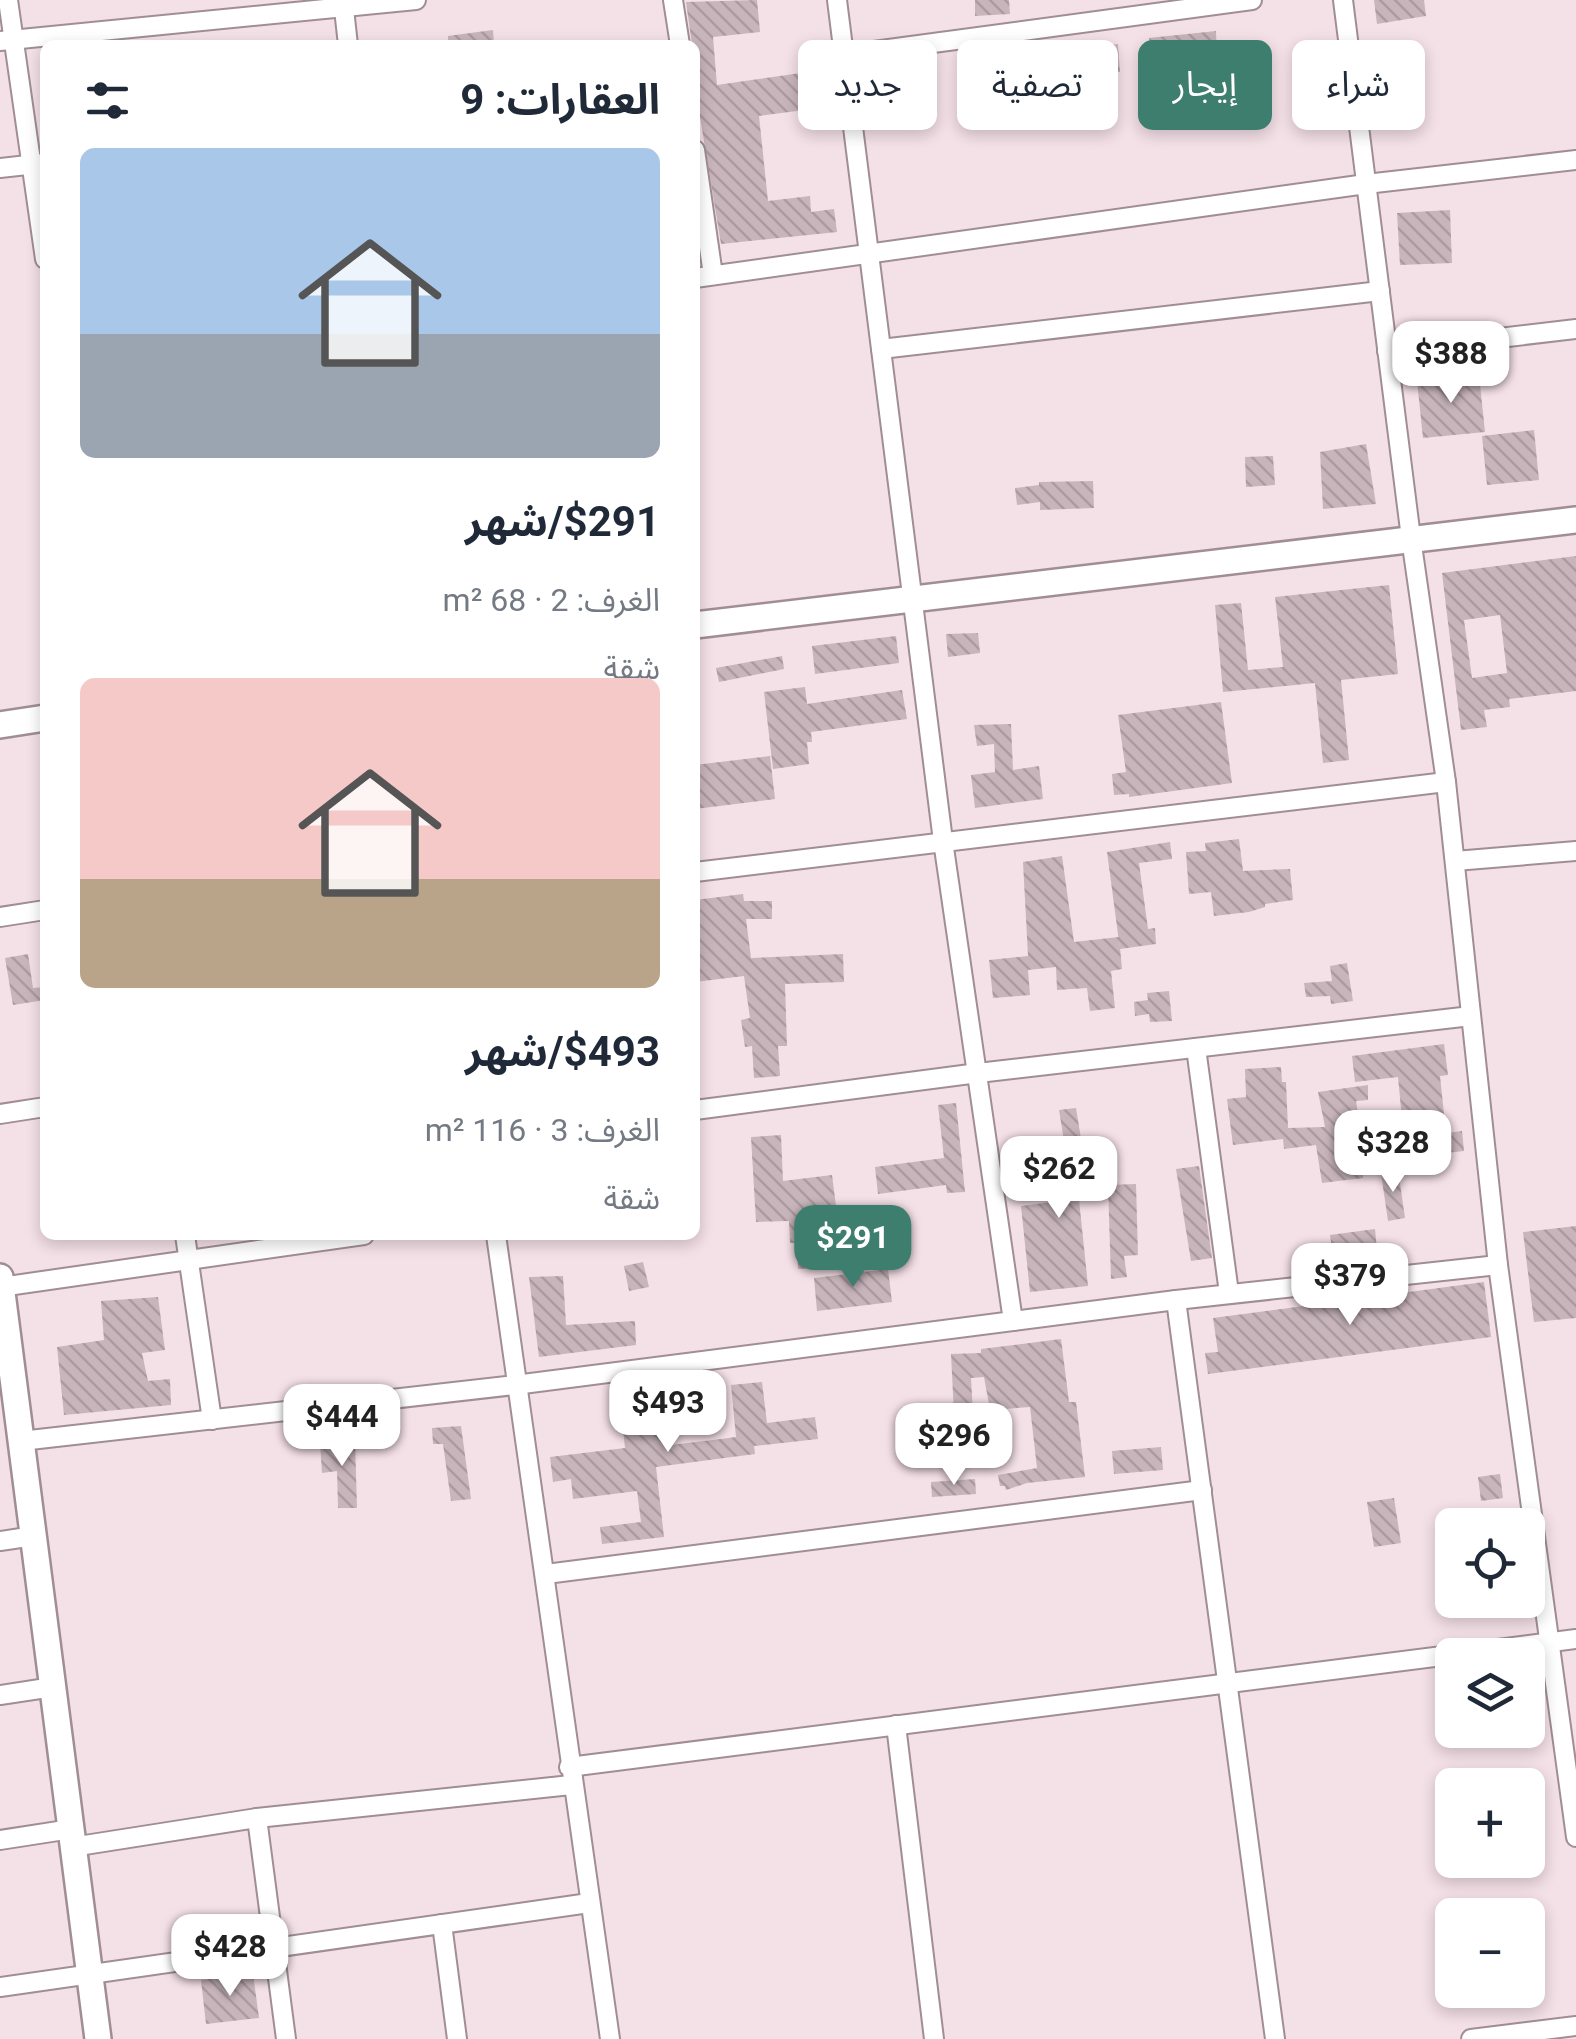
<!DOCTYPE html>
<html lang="ar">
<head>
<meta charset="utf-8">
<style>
	:root { --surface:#fff; --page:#f2f2f3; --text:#1f2937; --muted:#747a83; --accent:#3d7e6e }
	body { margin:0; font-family:Roboto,"Noto Sans Arabic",sans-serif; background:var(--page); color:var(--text); direction:rtl; height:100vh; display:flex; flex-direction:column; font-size:38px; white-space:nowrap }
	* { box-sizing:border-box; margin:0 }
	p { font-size:32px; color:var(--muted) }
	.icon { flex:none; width:55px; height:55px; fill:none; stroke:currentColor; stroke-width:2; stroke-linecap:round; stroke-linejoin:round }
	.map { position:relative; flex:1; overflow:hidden; direction:ltr }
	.panel { position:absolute; left:40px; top:40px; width:660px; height:1200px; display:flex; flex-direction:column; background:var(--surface); border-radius:15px; box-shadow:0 5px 15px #0003; direction:rtl }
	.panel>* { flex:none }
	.guide { position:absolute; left:730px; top:40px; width:695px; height:90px; direction:rtl; display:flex; gap:20px }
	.fabs { position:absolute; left:1435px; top:1508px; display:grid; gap:20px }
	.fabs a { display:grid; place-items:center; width:110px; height:110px; border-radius:15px; background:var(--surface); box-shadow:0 5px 15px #0003; font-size:50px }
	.price { position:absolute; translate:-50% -85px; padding:0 22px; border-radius:20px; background:#fff; color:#222; font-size:32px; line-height:65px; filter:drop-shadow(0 2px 5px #0008) }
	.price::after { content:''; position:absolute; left:50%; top:60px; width:30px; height:22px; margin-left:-15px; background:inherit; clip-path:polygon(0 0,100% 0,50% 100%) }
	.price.on { background:var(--accent); color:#fff }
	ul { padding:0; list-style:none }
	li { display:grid; align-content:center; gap:20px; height:530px; padding:0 40px }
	li span { display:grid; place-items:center; height:310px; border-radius:15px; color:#555 }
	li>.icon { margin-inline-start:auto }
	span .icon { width:180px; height:180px; fill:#fffc; stroke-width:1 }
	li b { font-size:42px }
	h2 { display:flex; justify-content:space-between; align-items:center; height:120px; padding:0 40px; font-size:42px }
	.pill { padding:0 35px; border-radius:15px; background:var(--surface); box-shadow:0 5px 15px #0003; font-size:35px; line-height:90px }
	.pill.on { background:var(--accent); color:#fff }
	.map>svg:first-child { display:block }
</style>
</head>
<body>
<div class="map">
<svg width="1576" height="2039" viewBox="0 0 1576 2039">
	<defs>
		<pattern id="building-back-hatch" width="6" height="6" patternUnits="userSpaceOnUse" patternTransform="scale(2.5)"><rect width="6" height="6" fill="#c8b5bb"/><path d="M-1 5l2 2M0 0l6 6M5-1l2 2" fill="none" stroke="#ab9ba0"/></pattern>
	</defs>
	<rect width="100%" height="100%" fill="#f4e0e7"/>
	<!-- building -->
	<g fill="url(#building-back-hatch)" fill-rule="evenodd">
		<path d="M 757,0 L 760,32 L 713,37 L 717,85 L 815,71 L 820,108 L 759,116 L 768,201 L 810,196 L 811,212 L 834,209 L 837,232 L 721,244 L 695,87 L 695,45 L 692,45 L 686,2 Z"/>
		<path d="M 975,0 L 1009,0 L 1010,14 L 975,16 Z"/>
		<path d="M 1374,0 L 1424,0 L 1426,16 L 1377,24 Z"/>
		<path d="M 493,30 L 494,45 L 448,45 L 448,36 Z"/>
		<path d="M 1216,31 L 1217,60 L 1193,61 L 1192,57 L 1152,62 L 1149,38 Z"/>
		<path d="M 1118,44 L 1120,72 L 1096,74 L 1094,46 Z"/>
		<path d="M 1450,210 L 1452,263 L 1400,265 L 1397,213 Z"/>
		<path d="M 1479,375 L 1485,432 L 1423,438 L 1417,381 Z"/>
		<path d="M 1534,430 L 1539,480 L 1487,485 L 1482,436 Z"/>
		<path d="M 1366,444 L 1376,504 L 1323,509 L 1320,452 Z"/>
		<path d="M 1273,456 L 1275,485 L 1246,487 L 1245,457 Z"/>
		<path d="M 1093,481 L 1094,508 L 1040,510 L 1040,502 L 1017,505 L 1015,488 L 1039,485 L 1039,482 Z"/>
		<path d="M 1576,556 L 1576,691 L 1509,699 L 1510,707 L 1484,710 L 1487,727 L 1461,730 L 1442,573 ZM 1500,615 L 1507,673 L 1472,678 L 1464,620 Z"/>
		<path d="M 1389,585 L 1398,674 L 1341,680 L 1349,760 L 1323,763 L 1315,683 L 1223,692 L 1215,605 L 1241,603 L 1248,670 L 1283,667 L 1275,597 Z"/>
		<path d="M 978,633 L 980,653 L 948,657 L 946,634 Z"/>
		<path d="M 896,636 L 899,663 L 815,674 L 812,646 Z"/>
		<path d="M 782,656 L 784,669 L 719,682 L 716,668 Z"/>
		<path d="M 805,687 L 807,704 L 902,690 L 907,719 L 811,732 L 812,742 L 807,742 L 809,764 L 773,769 L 764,692 Z"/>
		<path d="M 1221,702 L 1232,783 L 1129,797 L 1129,794 L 1114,795 L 1112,774 L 1126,772 L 1118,715 Z"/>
		<path d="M 1011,724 L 1013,770 L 1039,766 L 1043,799 L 975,808 L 971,775 L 995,772 L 994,744 L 977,746 L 974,725 Z"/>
		<path d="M 770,756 L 775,799 L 695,809 L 695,765 Z"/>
		<path d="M 1239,839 L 1243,871 L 1290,869 L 1293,900 L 1265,904 L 1265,907 L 1249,912 L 1214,916 L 1211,892 L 1189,894 L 1186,852 L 1206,851 L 1205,843 Z"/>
		<path d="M 1170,842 L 1172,859 L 1139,863 L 1148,929 L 1155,928 L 1156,944 L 1120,949 L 1107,852 Z"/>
		<path d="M 1062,856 L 1074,942 L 1119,937 L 1122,969 L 1111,971 L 1115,1008 L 1090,1011 L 1087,988 L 1057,990 L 1056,967 L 1028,970 L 1030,995 L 993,998 L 989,960 L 1028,956 L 1023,862 Z"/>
		<path d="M 743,894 L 744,901 L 772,901 L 772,919 L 746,919 L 751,958 L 843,954 L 844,982 L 785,984 L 787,1046 L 778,1046 L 780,1076 L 754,1078 L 752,1046 L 745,1047 L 741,1020 L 750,1018 L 744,976 L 695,982 L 695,900 Z"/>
		<path d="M 28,954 L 33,988 L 45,987 L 45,1000 L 13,1005 L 5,958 Z"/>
		<path d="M 1347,963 L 1353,1001 L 1331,1004 L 1330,996 L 1306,997 L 1304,983 L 1332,981 L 1330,966 Z"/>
		<path d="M 1169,991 L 1172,1021 L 1150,1022 L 1149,1014 L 1135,1016 L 1134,1002 L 1148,1000 L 1147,993 Z"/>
		<path d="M 1444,1044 L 1448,1075 L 1440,1076 L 1446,1133 L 1462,1131 L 1464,1151 L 1420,1156 L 1415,1128 L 1403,1130 L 1398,1077 L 1355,1082 L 1352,1056 Z"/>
		<path d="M 1281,1067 L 1282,1082 L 1286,1082 L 1288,1128 L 1325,1127 L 1318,1092 L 1368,1085 L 1368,1100 L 1356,1101 L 1362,1140 L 1363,1178 L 1322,1183 L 1316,1145 L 1284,1149 L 1283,1139 L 1233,1145 L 1227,1099 L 1246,1097 L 1245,1069 Z"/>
		<path d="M 956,1103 L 965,1192 L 947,1193 L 946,1185 L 878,1194 L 875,1167 L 944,1158 L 938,1105 Z"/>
		<path d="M 1076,1108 L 1089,1188 L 1078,1190 L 1088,1286 L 1030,1292 L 1021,1206 L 1052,1202 L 1048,1168 L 1068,1166 L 1059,1110 Z"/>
		<path d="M 781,1135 L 783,1181 L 832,1175 L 837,1214 L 882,1210 L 884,1226 L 814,1233 L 815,1268 L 798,1269 L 797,1243 L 790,1243 L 789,1221 L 756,1222 L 751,1137 Z"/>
		<path d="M 1199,1166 L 1212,1258 L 1191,1261 L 1176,1169 Z"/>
		<path d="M 1398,1170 L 1405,1218 L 1388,1221 L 1381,1173 Z"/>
		<path d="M 1136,1184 L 1138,1255 L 1124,1256 L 1127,1277 L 1111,1279 L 1108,1185 Z"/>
		<path d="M 1576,1226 L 1576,1318 L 1534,1322 L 1523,1232 Z"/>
		<path d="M 1375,1229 L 1377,1250 L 1355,1252 L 1354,1246 L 1332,1249 L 1330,1235 Z"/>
		<path d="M 643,1262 L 649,1287 L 629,1291 L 624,1266 Z"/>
		<path d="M 888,1269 L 892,1302 L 817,1311 L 814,1278 Z"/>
		<path d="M 563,1276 L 566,1325 L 635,1321 L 636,1345 L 539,1357 L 529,1277 Z"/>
		<path d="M 1484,1282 L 1491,1337 L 1208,1374 L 1205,1353 L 1218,1352 L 1213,1318 Z"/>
		<path d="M 158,1297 L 165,1350 L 142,1353 L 148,1381 L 170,1379 L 171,1405 L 64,1415 L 57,1347 L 104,1340 L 101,1301 Z"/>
		<path d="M 1061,1339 L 1069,1402 L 1076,1402 L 1085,1477 L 1027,1483 L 1006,1490 L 1005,1486 L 1000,1486 L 998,1475 L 1037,1468 L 1030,1407 L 990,1410 L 984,1377 L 971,1378 L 973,1413 L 954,1414 L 951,1354 L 981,1353 L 981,1349 Z"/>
		<path d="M 762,1382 L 767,1423 L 815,1417 L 818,1439 L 754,1446 L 755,1454 L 656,1467 L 664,1537 L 602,1544 L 600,1527 L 641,1522 L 637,1491 L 573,1499 L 571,1479 L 553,1482 L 550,1457 L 625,1448 L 620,1402 L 665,1396 L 671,1445 L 721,1439 L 736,1437 L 731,1385 Z"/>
		<path d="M 461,1426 L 471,1499 L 451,1501 L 443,1444 L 433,1444 L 432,1428 Z"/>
		<path d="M 355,1440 L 357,1508 L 338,1508 L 337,1471 L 322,1473 L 320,1442 Z"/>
		<path d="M 1161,1447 L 1163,1470 L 1114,1474 L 1112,1451 Z"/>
		<path d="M 1500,1474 L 1503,1498 L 1481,1501 L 1478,1477 Z"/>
		<path d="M 975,1479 L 976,1494 L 932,1497 L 931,1482 Z"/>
		<path d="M 1394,1498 L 1401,1543 L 1374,1547 L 1367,1502 Z"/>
		<path d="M 253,1974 L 259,2018 L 206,2024 L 201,1980 Z"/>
	</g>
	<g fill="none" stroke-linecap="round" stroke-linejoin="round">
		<defs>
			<g id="street">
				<path d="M 8,0 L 45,259"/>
				<path d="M 343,0 L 348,45"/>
				<path d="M 673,0 L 680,45"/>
				<path d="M 837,0 L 943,841 L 1013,1321"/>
				<path d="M 1343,0 L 1411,538 L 1446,782 L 1498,1265 L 1576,1837"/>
				<path d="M 0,41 L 416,0"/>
				<path d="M 844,55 L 1252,0"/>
				<path d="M 695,150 L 713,275"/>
				<path d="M 0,168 L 45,163"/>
				<path d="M 695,278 L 1366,184 L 1576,160"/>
				<path d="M 881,349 L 1380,291"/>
				<path d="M 1387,351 L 1576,329"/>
				<path d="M 1455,861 L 1576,851"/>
				<path d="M 695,872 L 1446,782"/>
				<path d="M 0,917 L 45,910"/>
				<path d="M 1196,1048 L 1229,1293"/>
				<path d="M 695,1110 L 978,1073 L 1471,1016"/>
				<path d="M 0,1114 L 45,1107"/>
				<path d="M 185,1235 L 212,1420"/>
				<path d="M 496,1235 L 610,2039"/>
				<path d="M 0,1287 L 364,1235"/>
				<path d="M 1176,1300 L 1275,2039"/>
				<path d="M 21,1441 L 515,1385 L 1176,1300 L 1498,1265"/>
				<path d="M 0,1541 L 34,1536"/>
				<path d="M 546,1574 L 1202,1490"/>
				<path d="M 0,1695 L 53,1687"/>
				<path d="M 896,1725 L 934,2039"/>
				<path d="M 569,1767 L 1576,1639"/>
				<path d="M 257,1818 L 286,2039"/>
				<path d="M 0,1840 L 71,1829"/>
				<path d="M 72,1847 L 257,1818 L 571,1785"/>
				<path d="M 442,1924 L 457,2039"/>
				<path d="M 0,1987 L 589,1903"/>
				<path d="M 1471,2039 L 1576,2026"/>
			</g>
			<g id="secondary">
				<path d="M 695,625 L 1576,520"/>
				<path d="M 0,725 L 45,718"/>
				<path d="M 0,1277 L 98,2039"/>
			</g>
		</defs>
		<!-- street casing -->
		<use href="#street" stroke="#a18e95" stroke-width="22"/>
		<!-- secondary casing -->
		<use href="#secondary" stroke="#a18e95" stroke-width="30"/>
		<!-- street -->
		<use href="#street" stroke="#fff" stroke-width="18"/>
		<!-- secondary -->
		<use href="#secondary" stroke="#fff" stroke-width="25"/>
	</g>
</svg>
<div class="fabs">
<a><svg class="icon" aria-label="locate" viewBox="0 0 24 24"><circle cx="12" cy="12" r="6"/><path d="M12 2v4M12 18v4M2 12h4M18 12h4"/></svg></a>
<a><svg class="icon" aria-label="layers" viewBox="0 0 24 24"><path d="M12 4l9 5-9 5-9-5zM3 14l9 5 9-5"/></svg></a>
<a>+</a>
<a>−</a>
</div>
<b class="price" style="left:1451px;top:406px">$388</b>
<b class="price" style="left:1393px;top:1195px">$328</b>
<b class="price" style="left:1059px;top:1221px">$262</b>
<b class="price on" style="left:853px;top:1290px">$291</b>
<b class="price" style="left:1350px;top:1328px">$379</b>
<b class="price" style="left:668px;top:1455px">$493</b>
<b class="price" style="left:342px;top:1469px">$444</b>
<b class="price" style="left:954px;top:1488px">$296</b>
<b class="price" style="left:230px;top:1999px">$428</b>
<div class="guide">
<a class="pill">شراء</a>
<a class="pill on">إيجار</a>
<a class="pill">تصفية</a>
<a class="pill">جديد</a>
</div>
<section class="panel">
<h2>العقارات: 9<svg class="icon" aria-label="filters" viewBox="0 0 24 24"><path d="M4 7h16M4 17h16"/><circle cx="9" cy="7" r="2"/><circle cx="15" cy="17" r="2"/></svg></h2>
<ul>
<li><span style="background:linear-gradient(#a9c7e8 60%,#9aa5b1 0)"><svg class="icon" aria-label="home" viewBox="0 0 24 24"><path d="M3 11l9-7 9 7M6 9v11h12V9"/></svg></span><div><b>$291/شهر</b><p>الغرف: 2 · 68 m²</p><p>شقة</p></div></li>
<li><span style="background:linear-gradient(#f6c9c9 65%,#b9a48a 0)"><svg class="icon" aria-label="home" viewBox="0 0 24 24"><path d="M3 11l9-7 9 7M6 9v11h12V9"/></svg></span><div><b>$493/شهر</b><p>الغرف: 3 · 116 m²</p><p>شقة</p></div></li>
</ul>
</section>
</div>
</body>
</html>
